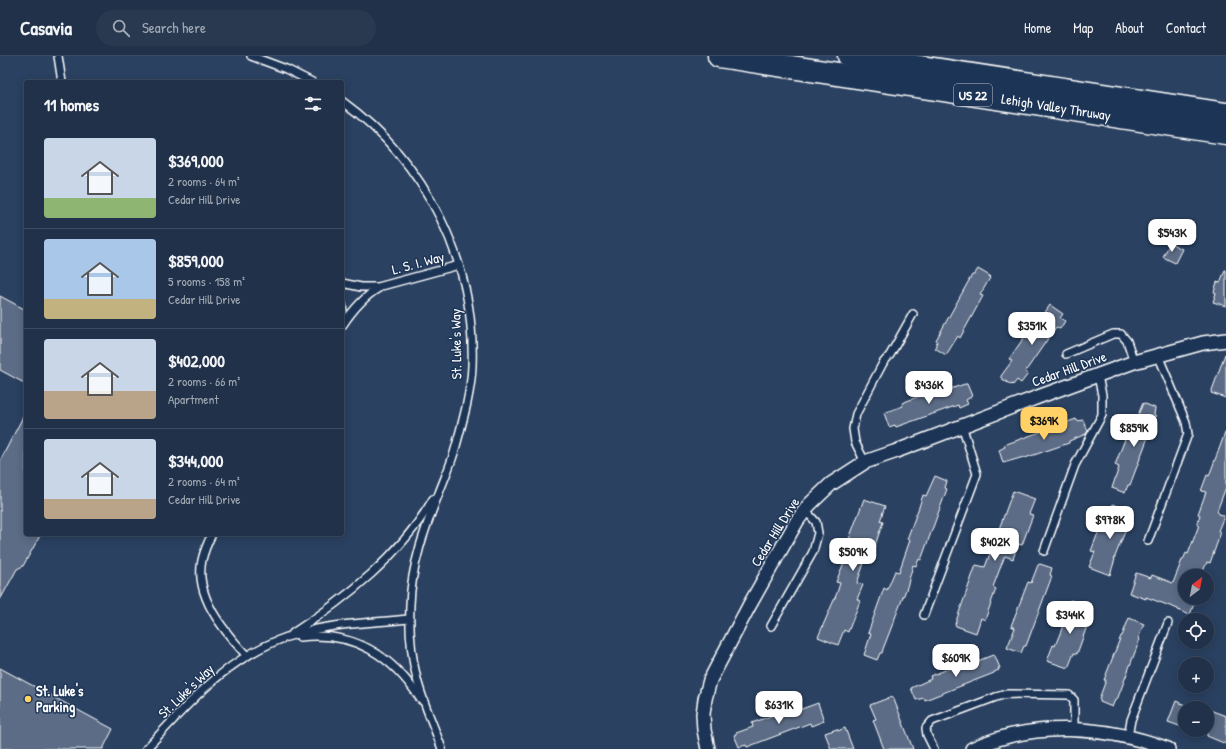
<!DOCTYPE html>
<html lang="en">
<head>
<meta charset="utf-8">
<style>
	:root { --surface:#203149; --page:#283950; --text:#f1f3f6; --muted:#a2a9b4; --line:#3d4c61; --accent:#ffd166 }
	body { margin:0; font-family:"Patrick Hand",sans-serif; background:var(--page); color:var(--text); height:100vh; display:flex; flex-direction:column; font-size:15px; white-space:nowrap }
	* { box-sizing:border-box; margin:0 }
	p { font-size:13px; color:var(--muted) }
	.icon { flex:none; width:22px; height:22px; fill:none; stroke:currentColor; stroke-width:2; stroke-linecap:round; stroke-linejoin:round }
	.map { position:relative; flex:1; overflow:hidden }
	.details { position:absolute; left:24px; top:24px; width:320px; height:456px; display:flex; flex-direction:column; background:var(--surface); border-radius:4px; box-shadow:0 2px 10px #0003,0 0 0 1px var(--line) }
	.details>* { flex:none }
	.needle { width:26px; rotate:32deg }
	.fabs { position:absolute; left:1178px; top:513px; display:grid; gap:8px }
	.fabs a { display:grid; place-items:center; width:36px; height:36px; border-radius:50%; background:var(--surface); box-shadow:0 2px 10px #0003,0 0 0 1px var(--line); font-size:20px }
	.price { position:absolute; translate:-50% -34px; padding:0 9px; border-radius:8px; background:#fff; color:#222; font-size:13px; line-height:26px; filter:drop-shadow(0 1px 2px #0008) }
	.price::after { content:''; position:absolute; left:50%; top:24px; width:12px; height:9px; margin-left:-6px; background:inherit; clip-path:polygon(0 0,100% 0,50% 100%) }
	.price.on { background:var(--accent); color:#111 }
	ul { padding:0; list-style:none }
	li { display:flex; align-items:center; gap:12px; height:100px; padding:0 20px }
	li+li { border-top:1px solid var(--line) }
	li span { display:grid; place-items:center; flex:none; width:112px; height:80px; border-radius:4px; color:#555 }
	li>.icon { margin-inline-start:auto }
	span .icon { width:48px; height:48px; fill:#fffc; stroke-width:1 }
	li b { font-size:17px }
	h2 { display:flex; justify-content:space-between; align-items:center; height:48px; padding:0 20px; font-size:17px }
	header { display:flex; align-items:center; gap:24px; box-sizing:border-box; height:56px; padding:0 20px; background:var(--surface); border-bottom:1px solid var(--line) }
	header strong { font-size:19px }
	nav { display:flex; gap:22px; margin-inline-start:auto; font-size:14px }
	.search { width:280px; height:36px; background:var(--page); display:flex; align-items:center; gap:10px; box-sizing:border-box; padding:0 14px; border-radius:22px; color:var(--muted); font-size:15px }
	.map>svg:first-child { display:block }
</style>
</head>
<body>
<header>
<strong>Casavia</strong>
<div class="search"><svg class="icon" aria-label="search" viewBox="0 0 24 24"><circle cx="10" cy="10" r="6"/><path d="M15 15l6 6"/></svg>Search here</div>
<nav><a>Home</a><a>Map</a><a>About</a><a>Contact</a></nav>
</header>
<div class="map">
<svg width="1226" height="693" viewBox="0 0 1226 693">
	<rect width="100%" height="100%" fill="#2a4161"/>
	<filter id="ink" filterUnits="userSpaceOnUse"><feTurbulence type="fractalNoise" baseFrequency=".025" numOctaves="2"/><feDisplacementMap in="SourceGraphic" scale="8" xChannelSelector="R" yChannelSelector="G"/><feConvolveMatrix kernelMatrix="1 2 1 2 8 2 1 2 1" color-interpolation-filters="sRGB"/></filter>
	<g filter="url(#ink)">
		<!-- building -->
		<g fill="#5b6c86" stroke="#fff">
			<path d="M 1170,187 L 1182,193 L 1175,207 L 1163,201 Z"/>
			<path d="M 978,213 L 990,220 L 989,221 L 990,222 L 980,239 L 983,240 L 960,282 L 958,280 L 946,299 L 935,292 L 937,285 L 936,284 L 972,219 L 974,219 Z"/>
			<path d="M 1225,214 L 1226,214 L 1226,250 L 1213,246 L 1216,237 L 1214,236 L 1217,226 L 1220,227 Z"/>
			<path d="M 0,240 L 26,254 L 26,328 L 0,314 Z"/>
			<path d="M 1050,249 L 1063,258 L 1060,262 L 1065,265 L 1060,273 L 1056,271 L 1025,316 L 1028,318 L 1021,327 L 1017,324 L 1013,329 L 1012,328 L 1011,329 L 1001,322 L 1001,320 L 1012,305 L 1009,303 L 1037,263 L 1039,265 Z"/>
			<path d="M 1225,298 L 1226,298 L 1226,342 L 1211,337 Z"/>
			<path d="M 965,328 L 967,328 L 972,340 L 966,344 L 968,348 L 959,352 L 958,349 L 896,371 L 895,369 L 889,371 L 884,357 L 903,350 L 902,347 L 927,337 L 946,331 L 947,334 Z"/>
			<path d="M 1143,347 L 1155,352 L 1154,359 L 1156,360 L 1130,429 L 1128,429 L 1125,437 L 1112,432 L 1119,411 L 1115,409 L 1132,365 L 1135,366 Z"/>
			<path d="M 26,355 L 26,478 L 41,478 L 23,510 L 17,513 L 0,544 L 0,405 Z"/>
			<path d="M 1076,363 L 1077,365 L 1083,364 L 1088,375 L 1086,378 L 1069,385 L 1069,387 L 1025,402 L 1024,401 L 1003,407 L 999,394 L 1005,391 L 1004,389 Z"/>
			<path d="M 1225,377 L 1226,377 L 1226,431 L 1217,455 L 1218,456 L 1218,458 L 1224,460 L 1218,475 L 1221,476 L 1210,507 L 1207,506 L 1201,520 L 1190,518 L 1190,520 L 1185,520 L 1185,531 L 1181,542 L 1196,542 L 1190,559 L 1178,554 L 1178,553 L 1146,541 L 1146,543 L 1129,537 L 1136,517 L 1151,522 L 1152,519 L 1173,527 L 1182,504 L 1183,504 L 1186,497 L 1188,498 L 1199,469 L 1197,468 L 1200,459 L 1198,458 L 1206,436 L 1201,435 L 1207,419 L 1209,420 Z"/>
			<path d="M 935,420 L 947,425 L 945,432 L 947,433 L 921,504 L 919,503 L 916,510 L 913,509 L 907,531 L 883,593 L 882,597 L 880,597 L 877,604 L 864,599 L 871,578 L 868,577 L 884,532 L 887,534 L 895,515 L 899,516 L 910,484 L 907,483 L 919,451 L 923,439 L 926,440 Z"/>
			<path d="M 1013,435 L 1035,443 L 1029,458 L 1033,459 L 1022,489 L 1018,488 L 1013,503 L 1005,500 L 1004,502 L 993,531 L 996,533 L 985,564 L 981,562 L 976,577 L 956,570 L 955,568 L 976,509 L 985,511 Z"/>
			<path d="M 864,443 L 885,450 L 880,465 L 883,466 L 872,498 L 868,496 L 857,527 L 863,529 L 857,543 L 860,545 L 848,576 L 844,574 L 838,589 L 818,581 L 837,537 L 840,527 L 836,526 L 845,504 L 843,503 L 842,502 Z"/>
			<path d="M 1113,448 L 1125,453 L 1125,455 L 1132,458 L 1114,503 L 1115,503 L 1110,519 L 1089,511 L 1095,496 L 1091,495 L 1103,464 L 1107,465 Z"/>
			<path d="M 1040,508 L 1052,512 L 1050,519 L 1052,520 L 1026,590 L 1024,590 L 1021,597 L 1007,592 L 1015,572 L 1011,570 L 1028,526 L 1031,527 L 1038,509 Z"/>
			<path d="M 1070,544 L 1090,551 L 1085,566 L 1088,567 L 1077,598 L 1074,597 L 1068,612 L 1047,605 L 1053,589 L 1055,590 L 1061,575 L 1066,560 L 1064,559 Z"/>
			<path d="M 1129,562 L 1144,568 L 1138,583 L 1140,583 L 1117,644 L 1115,644 L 1112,651 L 1100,646 L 1100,644 L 1099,643 L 1106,624 L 1104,624 L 1121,580 L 1122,580 Z"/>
			<path d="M 993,599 L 995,600 L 1000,612 L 998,612 L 999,614 L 994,616 L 994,617 L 925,644 L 924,642 L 916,644 L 911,632 L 931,623 L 930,620 L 974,603 L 975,606 Z"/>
			<path d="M 0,612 L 113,673 L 103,693 L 0,693 Z"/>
			<path d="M 891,641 L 891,642 L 893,641 L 913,693 L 884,693 L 873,664 L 876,663 L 870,649 Z"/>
			<path d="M 1176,645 L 1185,649 L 1185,672 L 1168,666 Z"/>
			<path d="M 818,647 L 824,665 L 811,670 L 810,667 L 747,691 L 746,689 L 739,691 L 734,679 L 736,678 L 736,677 L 753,671 L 752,667 L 797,650 L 799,654 Z"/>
			<path d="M 1207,653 L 1226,660 L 1226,688 L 1207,680 Z"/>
			<path d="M 845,672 L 853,693 L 831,693 L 825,677 L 837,673 L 838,675 Z"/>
		</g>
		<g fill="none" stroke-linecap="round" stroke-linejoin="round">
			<defs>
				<g id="lane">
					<path d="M 58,0 L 62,26"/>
					<path d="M 251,0 L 286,13 L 312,26"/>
					<path d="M 342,45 C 426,106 476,206 472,310 C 471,337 463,364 456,390 C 452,406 445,421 439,437 C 425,472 411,510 410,549 C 409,574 411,599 417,623 C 423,647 434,670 442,693"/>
					<path d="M 342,227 L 361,231 L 378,231 L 459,209"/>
					<path d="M 342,248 L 343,256 L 342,266"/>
					<path d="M 342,270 C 352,255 363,241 379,232"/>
					<path d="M 1066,298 L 1113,278 L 1121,278 L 1127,285 L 1134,306"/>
					<path d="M 865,406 L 855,386 L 853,373 L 856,358 L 883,307 L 890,299 L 913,258"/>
					<path d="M 212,478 C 208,486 204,495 202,504 C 194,540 224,575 247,600"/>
					<path d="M 1148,485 L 1188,378 L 1186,366 L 1158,299"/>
					<path d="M 1044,495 L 1075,409 L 1102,359 L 1102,339 L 1098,320"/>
					<path d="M 924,559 L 977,418 L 962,369"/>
					<path d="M 771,570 L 813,496 L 818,477 L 816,466 L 805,454"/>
					<path d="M 293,577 C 347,542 401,499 433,443"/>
					<path d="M 300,581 C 354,575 392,599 421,644"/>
					<path d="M 1128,680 L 1131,664 L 1168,567"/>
					<path d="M 146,693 C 192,644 232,595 300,577 C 336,567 373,567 409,563"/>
					<path d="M 934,693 L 927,679 L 926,672 L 932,665 L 996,641 L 1007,638 L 1069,639 L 1074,644 L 1074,673"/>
				</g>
				<g id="street">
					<path d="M 708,693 L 704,674 L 703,658 L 705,643 L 710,624 L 749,550 L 797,465 L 809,449 L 831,428 L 865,406 L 894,396 L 1038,341 L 1134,306 L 1203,287 L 1226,284"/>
					<path d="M 972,693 C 1034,664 1106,670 1168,693"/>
				</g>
				<g id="highway">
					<path d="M 719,0 L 1226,77"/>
					<path d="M 849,0 L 1226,58"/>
				</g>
			</defs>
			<!-- lane casing -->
			<use href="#lane" stroke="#fff" stroke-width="10"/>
			<!-- street casing -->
			<use href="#street" stroke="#fff" stroke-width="16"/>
			<!-- highway casing -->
			<use href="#highway" stroke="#fff" stroke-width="25"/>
			<!-- lane -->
			<use href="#lane" stroke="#1d3557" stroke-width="7"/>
			<!-- street -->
			<use href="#street" stroke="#1d3557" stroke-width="13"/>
			<!-- highway -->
			<use href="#highway" stroke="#1d3557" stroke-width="22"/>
		</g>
	</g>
	<!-- markers -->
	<circle fill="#ffd166" stroke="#1d3557" stroke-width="1.5" cx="28" cy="643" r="4"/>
	<g text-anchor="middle" stroke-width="3" stroke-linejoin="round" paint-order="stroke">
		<!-- shield labels -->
		<rect fill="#1d3557" stroke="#bbc2cd" stroke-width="1" x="954" y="28" width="38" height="22" rx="3"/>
		<g font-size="13" font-weight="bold" fill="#fff">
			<text x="973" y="44">US 22</text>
		</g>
		<!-- street labels -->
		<g font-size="14" fill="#fff" stroke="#1d3557">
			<text transform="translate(1056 51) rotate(9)" y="5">Lehigh Valley Thruway</text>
			<text transform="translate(418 207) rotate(-15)" y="5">L. S. I. Way</text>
			<text transform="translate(456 288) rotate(-91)" y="5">St. Luke's Way</text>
			<text transform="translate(1069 313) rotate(-20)" y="5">Cedar Hill Drive</text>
			<text transform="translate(775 476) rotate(-58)" y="5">Cedar Hill Drive</text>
			<text transform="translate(186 635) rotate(-44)" y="5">St. Luke's Way</text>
		</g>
		<!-- poi labels -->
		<g font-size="14" font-weight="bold" fill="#fff" stroke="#1d3557" text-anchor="start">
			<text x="36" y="640">St. Luke's<tspan x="36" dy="16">Parking</tspan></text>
		</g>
	</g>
</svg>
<div class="fabs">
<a><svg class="needle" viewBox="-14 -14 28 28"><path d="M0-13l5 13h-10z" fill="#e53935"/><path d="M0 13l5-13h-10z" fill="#a2a9b4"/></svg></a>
<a><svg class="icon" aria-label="locate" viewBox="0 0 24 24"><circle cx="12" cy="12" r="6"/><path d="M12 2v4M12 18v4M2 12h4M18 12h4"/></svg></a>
<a>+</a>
<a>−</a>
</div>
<b class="price" style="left:1172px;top:197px">$543K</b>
<b class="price" style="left:1032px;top:290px">$351K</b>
<b class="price" style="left:929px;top:349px">$436K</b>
<b class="price on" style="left:1044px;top:385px">$369K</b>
<b class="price" style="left:1134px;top:392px">$859K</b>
<b class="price" style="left:1110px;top:484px">$978K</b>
<b class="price" style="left:995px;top:506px">$402K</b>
<b class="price" style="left:853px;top:516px">$509K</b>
<b class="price" style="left:1070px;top:579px">$344K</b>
<b class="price" style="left:956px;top:622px">$609K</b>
<b class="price" style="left:779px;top:669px">$631K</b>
<section class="details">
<h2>11 homes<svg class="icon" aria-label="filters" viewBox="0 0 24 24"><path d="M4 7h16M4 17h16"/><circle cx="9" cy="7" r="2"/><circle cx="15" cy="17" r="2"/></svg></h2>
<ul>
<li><span style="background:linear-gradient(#c9d6e8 75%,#8fb573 0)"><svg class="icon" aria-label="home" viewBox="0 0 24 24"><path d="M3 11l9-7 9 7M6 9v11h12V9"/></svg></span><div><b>$369,000</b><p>2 rooms · 64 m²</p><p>Cedar Hill Drive</p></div></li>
<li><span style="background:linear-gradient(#a9c7e8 75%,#c2b280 0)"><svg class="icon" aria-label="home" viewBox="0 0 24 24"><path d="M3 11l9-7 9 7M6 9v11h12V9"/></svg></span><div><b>$859,000</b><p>5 rooms · 158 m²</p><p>Cedar Hill Drive</p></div></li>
<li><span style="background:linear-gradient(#c9d6e8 65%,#b9a48a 0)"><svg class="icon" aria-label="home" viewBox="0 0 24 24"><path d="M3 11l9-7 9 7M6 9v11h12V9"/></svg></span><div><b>$402,000</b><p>2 rooms · 66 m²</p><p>Apartment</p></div></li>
<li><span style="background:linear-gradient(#c9d6e8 75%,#b9a48a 0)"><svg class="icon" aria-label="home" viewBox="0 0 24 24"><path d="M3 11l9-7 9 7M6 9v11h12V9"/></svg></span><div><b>$344,000</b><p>2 rooms · 64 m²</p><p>Cedar Hill Drive</p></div></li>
</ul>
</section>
</div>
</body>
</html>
